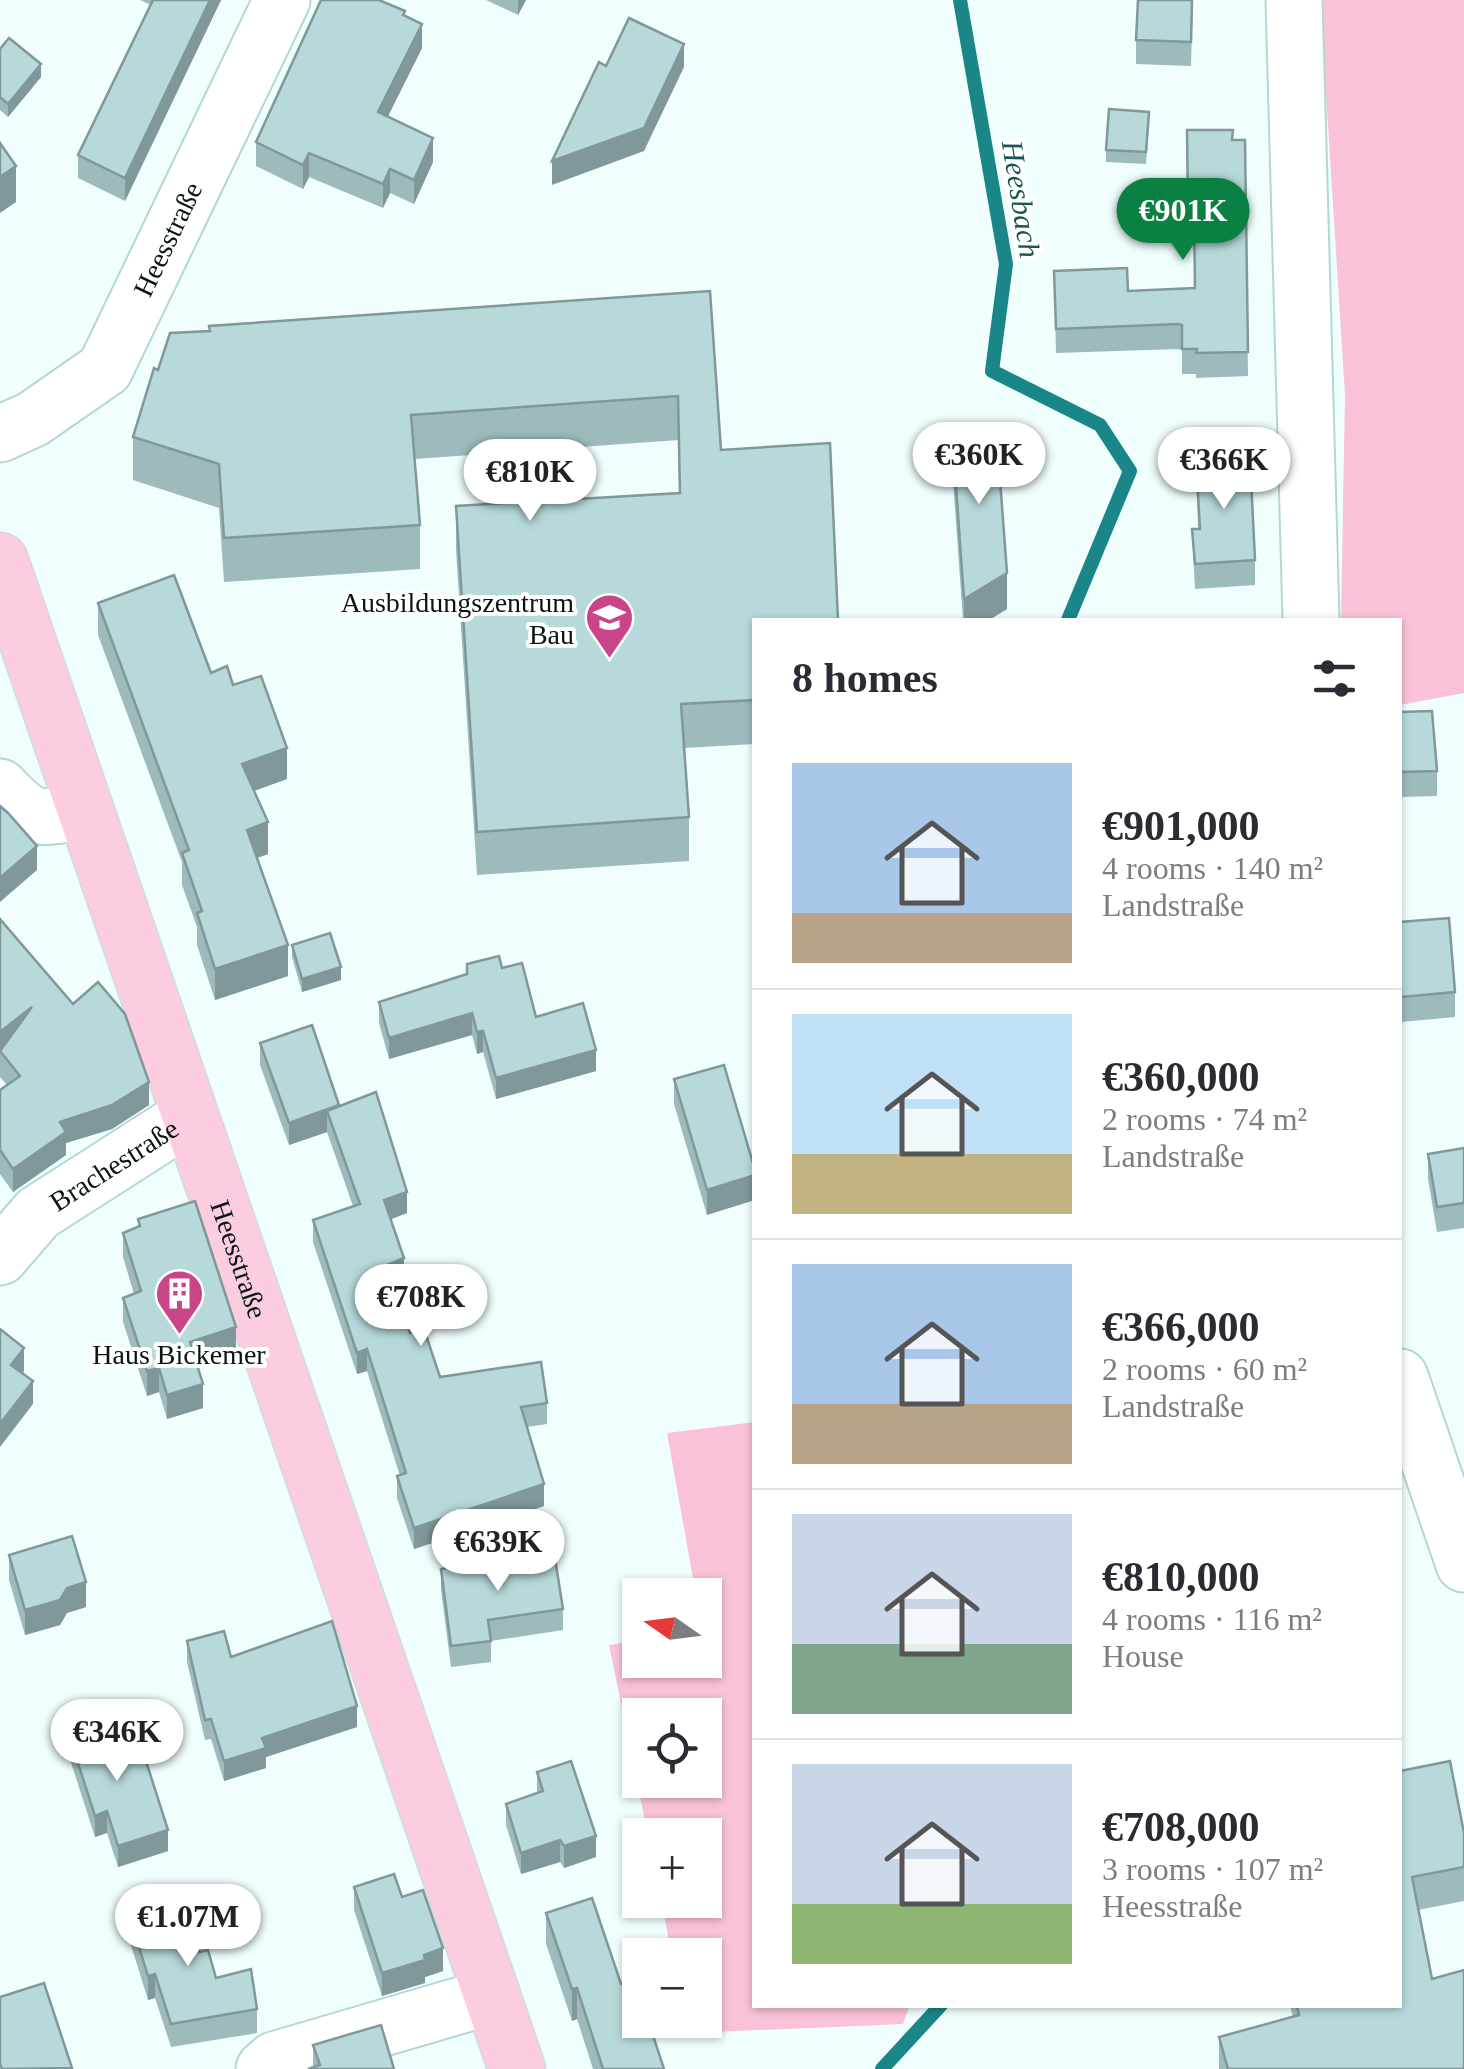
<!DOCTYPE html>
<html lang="en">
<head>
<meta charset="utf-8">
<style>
	:root { --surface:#fff; --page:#f7f7f7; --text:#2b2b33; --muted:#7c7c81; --line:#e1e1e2; --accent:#0b8043 }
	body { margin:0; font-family:"Times New Roman",serif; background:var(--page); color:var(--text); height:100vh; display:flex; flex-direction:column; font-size:38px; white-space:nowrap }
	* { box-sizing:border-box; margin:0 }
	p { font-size:32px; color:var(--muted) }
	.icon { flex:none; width:55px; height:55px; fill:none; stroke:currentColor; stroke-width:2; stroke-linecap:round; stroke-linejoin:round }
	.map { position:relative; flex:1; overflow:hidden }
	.details { position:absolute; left:752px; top:618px; width:650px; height:1390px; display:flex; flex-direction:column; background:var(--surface); border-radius:0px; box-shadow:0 2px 8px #0004 }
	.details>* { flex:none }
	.needle { width:65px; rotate:284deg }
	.tools { position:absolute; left:622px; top:1578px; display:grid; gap:20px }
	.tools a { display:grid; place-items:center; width:100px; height:100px; border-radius:0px; background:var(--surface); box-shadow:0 2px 8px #0004; font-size:50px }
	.price { position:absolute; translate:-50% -85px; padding:0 22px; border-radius:35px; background:#fff; color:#222; font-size:32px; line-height:65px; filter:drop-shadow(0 2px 5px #0008) }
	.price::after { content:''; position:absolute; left:50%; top:60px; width:30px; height:22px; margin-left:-15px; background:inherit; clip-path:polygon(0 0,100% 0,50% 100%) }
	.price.selected { background:var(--accent); color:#fff }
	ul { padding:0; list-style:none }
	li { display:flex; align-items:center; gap:30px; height:250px; padding:0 40px }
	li+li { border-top:2px solid var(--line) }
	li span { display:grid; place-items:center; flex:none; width:280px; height:200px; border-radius:0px; color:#555 }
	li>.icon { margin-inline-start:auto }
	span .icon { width:120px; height:120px; fill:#fffc; stroke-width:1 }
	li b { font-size:42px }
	h2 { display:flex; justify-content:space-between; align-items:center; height:120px; padding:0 40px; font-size:42px }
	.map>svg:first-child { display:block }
</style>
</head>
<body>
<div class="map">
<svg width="1464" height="2069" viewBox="0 0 1464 2069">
	<rect width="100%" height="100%" fill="#f0fefe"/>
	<!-- green -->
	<g fill="#f9c2d8" fill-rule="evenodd">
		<path d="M 1320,0 L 1464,0 L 1464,693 L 1400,705 L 1400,620 L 1341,620 L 1345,394 Z"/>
		<path d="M 755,1422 L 755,2005 L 910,2005 L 903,2024 L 688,2033 L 685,2020 L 705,2020 L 705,1955 L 672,1955 L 661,1900 L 705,1900 L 705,1835 L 648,1835 L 609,1645 L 640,1640 L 640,1660 L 705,1660 L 705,1595 L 696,1595 L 667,1433 ZM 705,1715 L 705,1780 L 640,1780 L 640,1715 Z"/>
	</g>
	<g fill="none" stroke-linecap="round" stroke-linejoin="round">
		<!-- stream -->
		<g stroke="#1a8687" stroke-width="14">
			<path d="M 960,0 L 1006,264 L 992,371 L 1100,425 L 1130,471 L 1068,620"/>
			<path d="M 882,2069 L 941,2005"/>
		</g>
		<defs>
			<g id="minor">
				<path d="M 1294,0 L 1311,620"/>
				<path id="s1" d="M 0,434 L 33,419 L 105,369 L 282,0"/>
				<path d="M 0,787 C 35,824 36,818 85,812"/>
				<path id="s2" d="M 0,1257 L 38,1213 L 188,1117"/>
				<path d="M 1400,1377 L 1464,1564"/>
				<path d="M 264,2069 L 274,2060 L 492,1996"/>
			</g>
			<g id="major">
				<path id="s3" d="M 0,561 L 517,2069"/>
			</g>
		</defs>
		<!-- minor casing -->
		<use href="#minor" stroke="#b3d6d6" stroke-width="59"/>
		<!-- major casing -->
		<use href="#major" stroke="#d7dada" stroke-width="59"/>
		<!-- minor -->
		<use href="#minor" stroke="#fff" stroke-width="55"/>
		<!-- major -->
		<use href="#major" stroke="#fccde1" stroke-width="55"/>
	</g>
	<!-- wall -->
	<g fill="#9dbbbb">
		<path d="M 140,0 L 221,0 L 125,201 L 78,178 L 78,155 L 151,5 Z"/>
		<path d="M 486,0 L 526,0 L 518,15 Z"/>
		<path d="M 1193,0 L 1191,66 L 1136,64 L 1136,40 Z"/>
		<path d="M 405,15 L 422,48 L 388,116 L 433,162 L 414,204 L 390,193 L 383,208 L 309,177 L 303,189 L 256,166 L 256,142 Z"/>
		<path d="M 0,49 L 41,77 L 8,117 L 0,110 Z"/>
		<path d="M 1149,125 L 1146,164 L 1106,162 L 1106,150 Z"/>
		<path d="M 1187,130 L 1232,140 L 1245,140 L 1248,376 L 1196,378 L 1196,374 L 1182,374 L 1182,350 L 1178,349 L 1056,353 L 1054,271 L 1128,291 L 1195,288 L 1194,237 L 1188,237 Z"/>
		<path d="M 710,291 L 721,450 L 755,620 L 755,744 L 684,748 L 689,817 L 689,861 L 477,875 L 456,550 L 456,506 L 679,493 L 678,440 L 415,459 L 420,525 L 420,569 L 224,582 L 219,508 L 133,480 L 133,437 L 158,370 L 209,331 Z"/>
		<path d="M 952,430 L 1007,609 L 989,620 L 963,620 L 952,467 Z"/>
		<path d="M 1196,461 L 1255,560 L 1255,585 L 1195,589 L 1192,529 L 1198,529 Z"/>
		<path d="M 98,603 L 233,685 L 287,779 L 254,791 L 268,854 L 257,858 L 288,976 L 215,1000 L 197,945 L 197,927 L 182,885 L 182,862 L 98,635 Z"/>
		<path d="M 1400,712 L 1437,771 L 1437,796 L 1400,797 Z"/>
		<path d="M 0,919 L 149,1105 L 112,1129 L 66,1143 L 66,1155 L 13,1192 L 0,1174 L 0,1090 L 7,1085 L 0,1077 Z"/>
		<path d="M 1400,922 L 1455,992 L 1455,1017 L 1401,1022 Z"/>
		<path d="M 292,945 L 341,980 L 302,992 L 292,957 Z"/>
		<path d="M 502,968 L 536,1017 L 596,1071 L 496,1099 L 483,1052 L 477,1054 L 472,1035 L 389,1059 L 379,1023 L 379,1002 Z"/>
		<path d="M 260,1043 L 339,1107 L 407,1213 L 391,1219 L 404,1279 L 393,1284 L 410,1333 L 440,1377 L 547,1403 L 547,1424 L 527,1427 L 544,1506 L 414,1549 L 397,1498 L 397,1476 L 400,1476 L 367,1371 L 357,1374 L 313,1242 L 313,1220 L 353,1206 L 327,1132 L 289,1145 L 260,1065 Z"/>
		<path d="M 724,1065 L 707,1215 L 674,1104 L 674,1079 Z"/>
		<path d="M 1464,1148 L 1464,1228 L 1437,1232 L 1428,1179 L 1428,1154 Z"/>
		<path d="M 138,1219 L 236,1351 L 197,1364 L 203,1408 L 167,1419 L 159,1392 L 147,1396 L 123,1322 L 123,1298 L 134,1294 L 123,1257 L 123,1233 L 138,1227 Z"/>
		<path d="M 9,1555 L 86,1607 L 67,1613 L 60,1625 L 25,1635 L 9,1580 Z"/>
		<path d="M 441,1569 L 563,1609 L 563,1630 L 491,1641 L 491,1662 L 451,1667 L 441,1590 Z"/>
		<path d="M 187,1641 L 231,1657 L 357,1727 L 266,1757 L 266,1768 L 224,1781 L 211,1739 L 205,1740 L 187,1662 Z"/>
		<path d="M 68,1732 L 125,1764 L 168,1851 L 118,1867 L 107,1833 L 95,1837 L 68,1753 Z"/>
		<path d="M 1400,1771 L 1464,1833 L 1464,1901 L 1418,1910 L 1432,1979 L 1464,2069 L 1219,2069 L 1219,2037 L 1293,2017 L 1290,2005 L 1400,2005 Z"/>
		<path d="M 537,1772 L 596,1857 L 564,1868 L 560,1862 L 521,1874 L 506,1825 L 506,1804 L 537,1793 Z"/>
		<path d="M 354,1887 L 402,1897 L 443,1971 L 425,1977 L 425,1983 L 382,1996 L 354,1910 Z"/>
		<path d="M 546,1913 L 621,1984 L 664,2069 L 593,2069 L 577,2019 L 572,2021 L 546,1944 Z"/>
		<path d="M 130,1918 L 199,1952 L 216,1978 L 257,2009 L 257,2033 L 171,2047 L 155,1998 L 148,2000 L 130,1942 Z"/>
		<path d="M 313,2045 L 394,2069 L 313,2067 Z"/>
	</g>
	<!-- shaded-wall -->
	<g fill="#809899">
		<path d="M 210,0 L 221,0 L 125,201 L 125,178 Z"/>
		<path d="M 518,0 L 526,0 L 518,15 Z"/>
		<path d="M 422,24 L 422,48 L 378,136 L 378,112 Z"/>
		<path d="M 684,44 L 684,67 L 644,151 L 552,185 L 552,161 Z"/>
		<path d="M 41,64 L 41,77 L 8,117 L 8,104 Z"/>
		<path d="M 433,138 L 433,162 L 414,204 L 414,180 Z"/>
		<path d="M 309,153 L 309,177 L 303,189 L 303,165 Z"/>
		<path d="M 16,166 L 16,202 L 0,213 L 0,177 Z"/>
		<path d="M 390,169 L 390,193 L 383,208 L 383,184 Z"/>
		<path d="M 1007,573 L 1007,609 L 989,620 L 964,620 L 964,599 Z"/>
		<path d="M 287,748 L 287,779 L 242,795 L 242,764 Z"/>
		<path d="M 268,822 L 268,854 L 247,861 L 247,830 Z"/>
		<path d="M 37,846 L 37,870 L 0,902 L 0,878 Z"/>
		<path d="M 288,945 L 288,976 L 215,1000 L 215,969 Z"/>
		<path d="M 341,967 L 341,980 L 302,992 L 302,979 Z"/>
		<path d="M 32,1007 L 0,1053 L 0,1032 Z"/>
		<path d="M 472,1013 L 472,1035 L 389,1059 L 389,1038 Z"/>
		<path d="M 483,1031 L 483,1052 L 477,1054 L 477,1032 Z"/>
		<path d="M 596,1050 L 596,1071 L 496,1099 L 496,1078 Z"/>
		<path d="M 149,1082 L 149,1105 L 112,1129 L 66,1143 L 66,1155 L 13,1192 L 13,1169 L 60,1122 Z"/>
		<path d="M 339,1105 L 327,1111 L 327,1132 L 289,1145 L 289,1123 Z"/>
		<path d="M 755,1175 L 755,1200 L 707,1215 L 707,1190 Z"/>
		<path d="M 407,1192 L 407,1213 L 384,1222 L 384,1200 Z"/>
		<path d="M 404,1258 L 404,1279 L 387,1286 L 387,1265 Z"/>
		<path d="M 236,1327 L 236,1351 L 190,1366 L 190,1342 Z"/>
		<path d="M 24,1348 L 24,1371 L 11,1388 L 11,1365 Z"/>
		<path d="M 367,1349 L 367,1371 L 357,1374 L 357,1353 Z"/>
		<path d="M 159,1368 L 159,1392 L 147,1396 L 147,1371 Z"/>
		<path d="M 33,1381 L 33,1404 L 0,1447 L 0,1424 Z"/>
		<path d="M 203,1384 L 203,1408 L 167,1419 L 167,1395 Z"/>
		<path d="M 544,1484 L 544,1506 L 414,1549 L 414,1528 Z"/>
		<path d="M 86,1582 L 86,1607 L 67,1613 L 60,1625 L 25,1635 L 25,1610 L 67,1588 Z"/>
		<path d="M 357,1706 L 357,1727 L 266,1757 L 266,1768 L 224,1781 L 224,1761 L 262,1738 Z"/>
		<path d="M 107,1811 L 107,1833 L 95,1837 L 95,1816 Z"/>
		<path d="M 168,1830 L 168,1851 L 118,1867 L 118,1846 Z"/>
		<path d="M 596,1836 L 596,1857 L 564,1868 L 564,1846 Z"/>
		<path d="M 560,1840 L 560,1862 L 521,1874 L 521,1853 Z"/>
		<path d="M 443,1948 L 443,1971 L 425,1977 L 425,1983 L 382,1996 L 382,1973 L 424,1955 Z"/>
		<path d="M 155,1974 L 155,1998 L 148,2000 L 148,1976 Z"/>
		<path d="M 577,1988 L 577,2019 L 572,2021 L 572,1989 Z"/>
	</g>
	<!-- building -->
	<g fill="#b7d9da" stroke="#809899" stroke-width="2.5">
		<path d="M 153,0 L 210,0 L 125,178 L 78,155 Z"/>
		<path d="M 321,0 L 379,0 L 405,11 L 403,15 L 422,24 L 378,112 L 433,138 L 414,180 L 390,169 L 383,184 L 309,153 L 303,165 L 256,142 Z"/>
		<path d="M 1138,0 L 1192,0 L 1191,42 L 1136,40 Z"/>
		<path d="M 629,18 L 684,44 L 644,128 L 552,161 L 599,62 L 606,66 Z"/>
		<path d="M 9,38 L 41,64 L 8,104 L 0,97 L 0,49 Z"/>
		<path d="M 1109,109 L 1149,112 L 1146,152 L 1106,150 Z"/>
		<path d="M 1187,130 L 1233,130 L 1232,140 L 1245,140 L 1248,352 L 1196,353 L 1197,349 L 1182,349 L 1182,325 L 1178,324 L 1056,329 L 1054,271 L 1127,268 L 1128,291 L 1195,288 L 1194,212 L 1188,213 Z"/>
		<path d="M 0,143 L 16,166 L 0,177 Z"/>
		<path d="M 710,291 L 721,450 L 830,443 L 838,620 L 755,620 L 755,700 L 681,704 L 689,817 L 477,832 L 456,506 L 680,493 L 678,396 L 411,415 L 420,525 L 224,538 L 219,464 L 133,437 L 154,368 L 158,370 L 170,333 L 210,331 L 209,326 Z"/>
		<path d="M 996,426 L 1007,573 L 964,599 L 952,430 Z"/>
		<path d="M 1250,458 L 1255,560 L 1195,564 L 1192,529 L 1200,529 L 1196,461 Z"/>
		<path d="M 174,575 L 211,673 L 227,666 L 233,685 L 261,676 L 287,748 L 242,764 L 268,822 L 247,830 L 288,945 L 215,969 L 197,913 L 202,911 L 182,853 L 189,850 L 98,603 Z"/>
		<path d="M 1432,711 L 1437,771 L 1400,772 L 1400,712 Z"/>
		<path d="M 0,806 L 8,813 L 37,846 L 0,878 Z"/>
		<path d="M 1449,918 L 1455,992 L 1401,997 L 1400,922 Z"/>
		<path d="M 0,919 L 73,1004 L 98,982 L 125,1014 L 149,1082 L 112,1105 L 60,1122 L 66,1132 L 13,1169 L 0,1150 L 0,1090 L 20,1076 L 0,1051 L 32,1007 L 0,1032 Z"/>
		<path d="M 330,933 L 341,967 L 302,979 L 292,945 Z"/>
		<path d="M 499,956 L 502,968 L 522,963 L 536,1017 L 583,1003 L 596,1050 L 496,1078 L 483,1031 L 477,1032 L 472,1013 L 389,1038 L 379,1002 L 467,974 L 467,964 Z"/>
		<path d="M 312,1025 L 339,1105 L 289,1123 L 260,1043 Z"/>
		<path d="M 724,1065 L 755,1170 L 755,1175 L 707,1190 L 674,1079 Z"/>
		<path d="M 376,1092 L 407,1192 L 384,1200 L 404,1258 L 387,1265 L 410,1333 L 424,1329 L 440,1377 L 541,1362 L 547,1403 L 521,1407 L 544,1484 L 414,1528 L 397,1476 L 406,1473 L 367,1349 L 357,1353 L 313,1220 L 360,1204 L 327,1111 Z"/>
		<path d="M 1464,1148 L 1464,1203 L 1437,1207 L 1428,1154 Z"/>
		<path d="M 195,1201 L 236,1327 L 190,1342 L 203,1384 L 167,1395 L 159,1368 L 147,1371 L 123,1298 L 141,1291 L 123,1233 L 140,1226 L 138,1219 Z"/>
		<path d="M 0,1329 L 24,1348 L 11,1365 L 33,1381 L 0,1424 Z"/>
		<path d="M 72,1536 L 86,1582 L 67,1588 L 60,1600 L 25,1610 L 9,1555 Z"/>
		<path d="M 554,1552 L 563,1609 L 488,1620 L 491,1641 L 451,1646 L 441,1569 Z"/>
		<path d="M 332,1621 L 357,1706 L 262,1738 L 266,1748 L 224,1761 L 211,1719 L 205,1720 L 187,1641 L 224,1631 L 231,1657 Z"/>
		<path d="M 111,1717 L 125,1764 L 145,1758 L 168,1830 L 118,1846 L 107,1811 L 95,1816 L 68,1732 Z"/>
		<path d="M 571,1761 L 596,1836 L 564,1846 L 560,1840 L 521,1853 L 506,1804 L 543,1791 L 537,1772 Z"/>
		<path d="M 1450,1761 L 1464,1833 L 1464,1867 L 1412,1877 L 1432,1979 L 1464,1970 L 1464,2069 L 1228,2069 L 1219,2037 L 1299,2015 L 1297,2005 L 1400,2005 L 1400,1771 Z"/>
		<path d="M 394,1874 L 402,1897 L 423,1890 L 443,1948 L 424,1955 L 425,1960 L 382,1973 L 354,1887 Z"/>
		<path d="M 592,1898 L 621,1984 L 635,1979 L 640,1994 L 640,2020 L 648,2020 L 664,2069 L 603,2069 L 577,1988 L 572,1989 L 546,1913 Z"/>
		<path d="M 183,1901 L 199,1952 L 208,1950 L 216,1978 L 251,1969 L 257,2009 L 171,2024 L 155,1974 L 148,1976 L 130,1918 Z"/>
		<path d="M 44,1983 L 72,2068 L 2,2069 L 0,2064 L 0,1997 Z"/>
		<path d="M 381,2025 L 394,2069 L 308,2069 L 320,2065 L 313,2045 Z"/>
	</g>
	<!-- icons -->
	<defs>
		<symbol id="school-pin" viewBox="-11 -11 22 30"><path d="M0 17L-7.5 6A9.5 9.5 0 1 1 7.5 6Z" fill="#c94589" stroke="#fff"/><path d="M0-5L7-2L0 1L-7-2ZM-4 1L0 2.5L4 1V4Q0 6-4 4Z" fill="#fff"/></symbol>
		<symbol id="building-pin" viewBox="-11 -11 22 30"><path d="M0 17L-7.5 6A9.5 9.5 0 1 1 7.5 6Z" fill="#c94589" stroke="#fff"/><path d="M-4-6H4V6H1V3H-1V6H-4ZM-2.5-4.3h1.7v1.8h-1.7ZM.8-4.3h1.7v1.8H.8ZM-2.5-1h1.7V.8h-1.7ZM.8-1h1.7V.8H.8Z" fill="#fff"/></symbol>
	</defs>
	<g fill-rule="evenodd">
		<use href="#school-pin" x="582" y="590" width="55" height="75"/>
		<use href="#building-pin" x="152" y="1266" width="55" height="75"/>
	</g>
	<g text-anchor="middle" stroke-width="8" stroke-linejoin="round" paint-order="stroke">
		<!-- street labels -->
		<g font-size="28" fill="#081515" stroke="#fff">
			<text dy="10" stroke="none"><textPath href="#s1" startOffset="268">Heesstraße</textPath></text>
			<text dy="10" stroke="none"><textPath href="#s2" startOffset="148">Brachestraße</textPath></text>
			<text dy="10" stroke="none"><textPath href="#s3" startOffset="738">Heesstraße</textPath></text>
		</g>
		<!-- poi labels -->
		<g font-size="28" fill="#081515" stroke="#fff" text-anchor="end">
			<text x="574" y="612">Ausbildungszentrum<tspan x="574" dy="32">Bau</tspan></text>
			<text x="179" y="1364" text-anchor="middle">Haus Bickemer</text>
		</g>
		<!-- water labels -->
		<g font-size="30" font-style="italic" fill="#1b5455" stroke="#fff">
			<text transform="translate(1021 199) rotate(81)" y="10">Heesbach</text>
		</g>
	</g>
</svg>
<div class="tools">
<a><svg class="needle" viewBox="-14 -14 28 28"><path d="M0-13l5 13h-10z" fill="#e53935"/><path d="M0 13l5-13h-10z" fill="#7c7c81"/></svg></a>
<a><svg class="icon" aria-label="locate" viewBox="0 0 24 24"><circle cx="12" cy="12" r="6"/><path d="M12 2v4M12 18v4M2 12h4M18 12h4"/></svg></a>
<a>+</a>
<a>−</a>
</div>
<b class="price selected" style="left:1183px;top:263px">€901K</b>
<b class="price" style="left:979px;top:507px">€360K</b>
<b class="price" style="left:1224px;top:512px">€366K</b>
<b class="price" style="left:530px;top:524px">€810K</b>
<b class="price" style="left:421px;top:1349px">€708K</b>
<b class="price" style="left:498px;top:1594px">€639K</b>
<b class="price" style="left:117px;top:1784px">€346K</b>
<b class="price" style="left:188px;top:1969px">€1.07M</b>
<section class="details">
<h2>8 homes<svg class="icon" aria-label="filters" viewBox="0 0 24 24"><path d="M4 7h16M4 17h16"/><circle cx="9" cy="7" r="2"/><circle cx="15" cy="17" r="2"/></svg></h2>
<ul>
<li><span style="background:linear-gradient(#a9c7e8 75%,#b9a48a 0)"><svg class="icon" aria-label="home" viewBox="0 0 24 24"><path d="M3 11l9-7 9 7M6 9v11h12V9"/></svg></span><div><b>€901,000</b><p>4 rooms · 140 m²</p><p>Landstraße</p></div></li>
<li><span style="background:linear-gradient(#bfe0f5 70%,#c2b280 0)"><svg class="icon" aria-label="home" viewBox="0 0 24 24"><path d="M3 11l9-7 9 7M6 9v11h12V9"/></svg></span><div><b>€360,000</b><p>2 rooms · 74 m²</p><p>Landstraße</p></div></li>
<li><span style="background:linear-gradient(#a9c7e8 70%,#b9a48a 0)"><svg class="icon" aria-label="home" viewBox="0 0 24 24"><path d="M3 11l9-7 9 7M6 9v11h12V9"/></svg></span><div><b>€366,000</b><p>2 rooms · 60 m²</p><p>Landstraße</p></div></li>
<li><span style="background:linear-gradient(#c9d6e8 65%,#7fa58c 0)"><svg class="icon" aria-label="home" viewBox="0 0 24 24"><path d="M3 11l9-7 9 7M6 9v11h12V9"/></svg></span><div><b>€810,000</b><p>4 rooms · 116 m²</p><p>House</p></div></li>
<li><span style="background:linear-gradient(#c9d6e8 70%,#8fb573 0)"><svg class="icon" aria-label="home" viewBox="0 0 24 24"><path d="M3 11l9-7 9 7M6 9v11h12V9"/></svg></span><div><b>€708,000</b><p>3 rooms · 107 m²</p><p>Heesstraße</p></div></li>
</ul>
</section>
</div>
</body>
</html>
